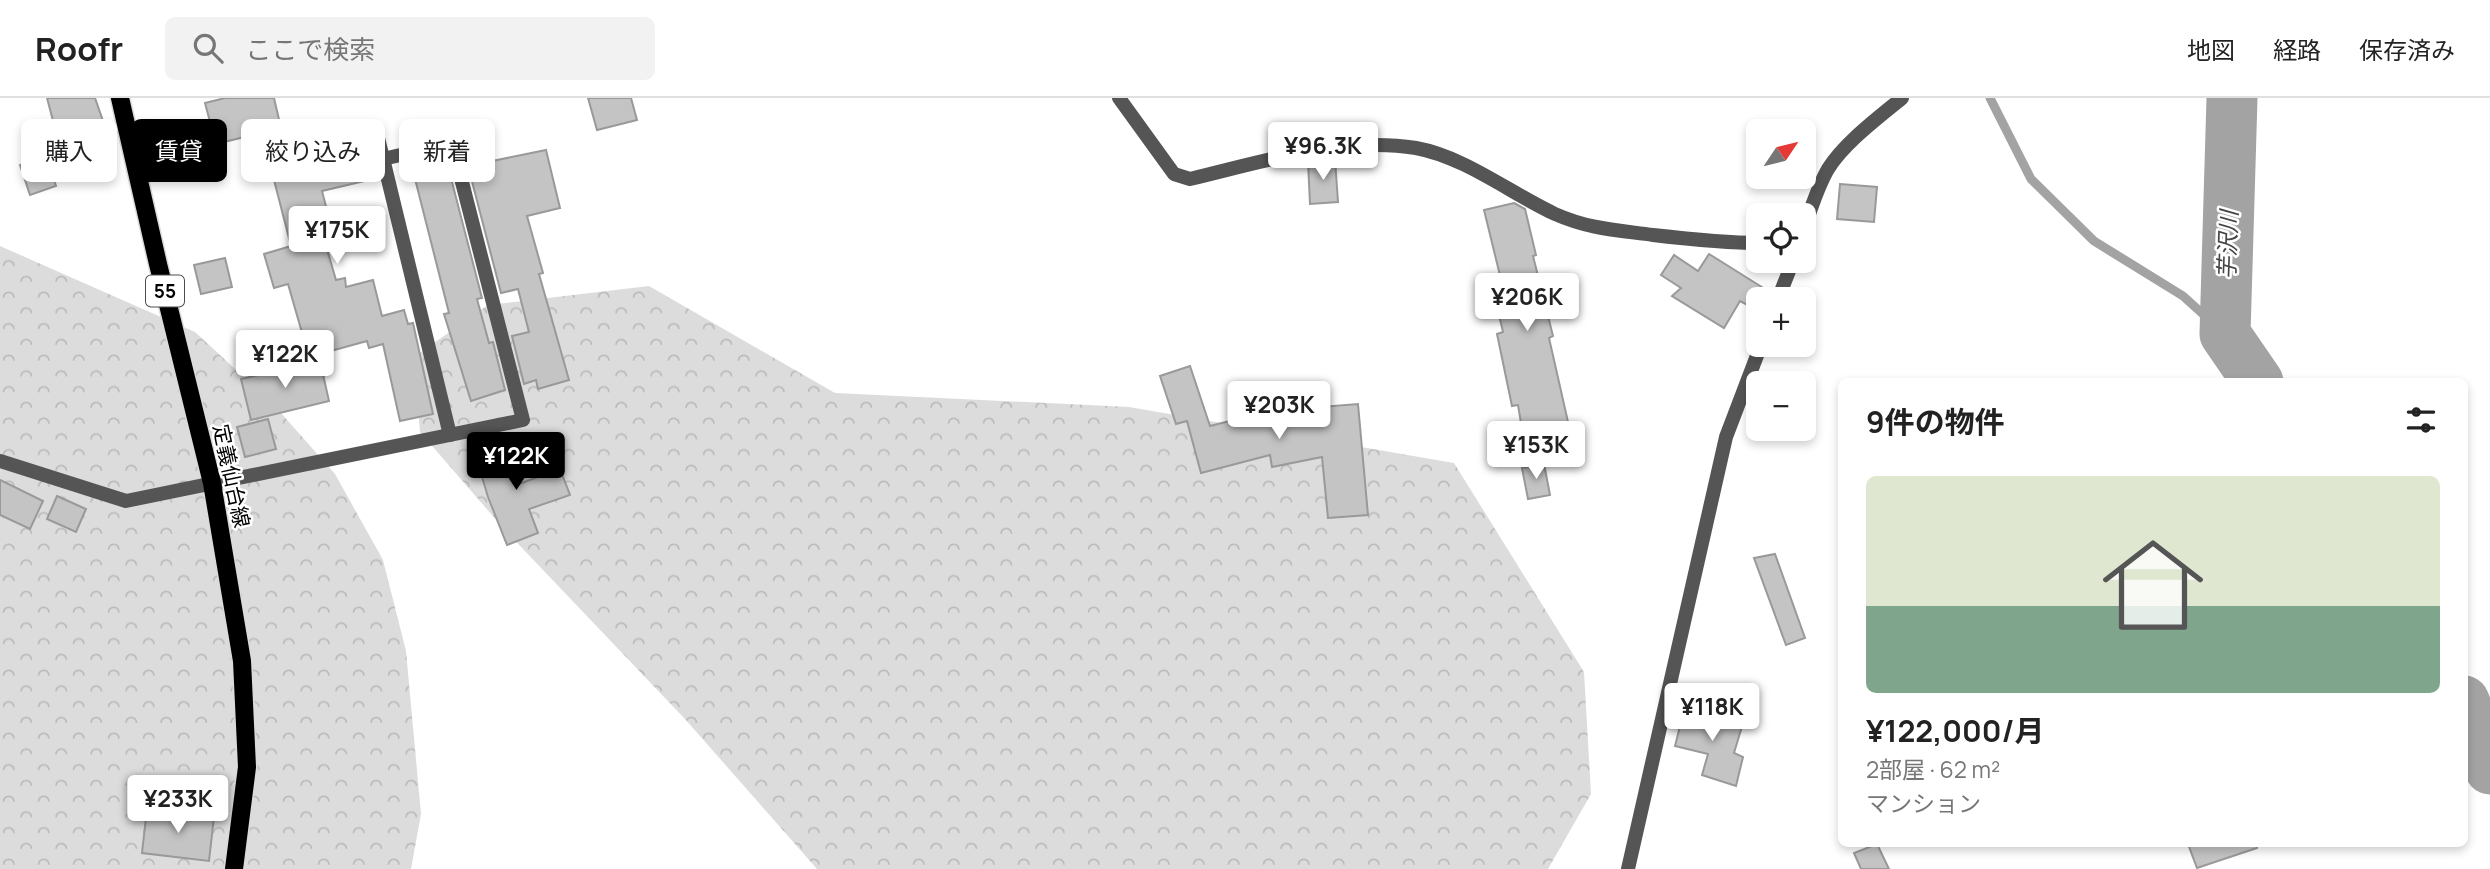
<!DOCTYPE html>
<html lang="ja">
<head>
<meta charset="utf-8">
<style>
	:root { --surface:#fff; --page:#f2f2f2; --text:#222; --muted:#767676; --line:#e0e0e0; --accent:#000 }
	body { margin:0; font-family:Manrope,"Noto Sans JP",sans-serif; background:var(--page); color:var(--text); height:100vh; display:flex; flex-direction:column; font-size:26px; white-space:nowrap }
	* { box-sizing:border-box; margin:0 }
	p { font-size:23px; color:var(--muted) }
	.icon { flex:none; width:38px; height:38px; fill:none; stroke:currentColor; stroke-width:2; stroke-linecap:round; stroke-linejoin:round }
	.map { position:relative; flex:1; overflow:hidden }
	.side { position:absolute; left:1838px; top:280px; width:630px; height:469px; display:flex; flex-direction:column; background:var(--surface); border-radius:10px; box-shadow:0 4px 10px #0003 }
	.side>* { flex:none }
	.banner { position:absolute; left:21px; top:21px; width:665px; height:63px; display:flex; gap:14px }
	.needle { width:46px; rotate:55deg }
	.tools { position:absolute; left:1746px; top:21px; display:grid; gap:14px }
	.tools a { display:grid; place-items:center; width:70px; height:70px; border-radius:10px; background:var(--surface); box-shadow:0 4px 10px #0003; font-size:35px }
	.price { position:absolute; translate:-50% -60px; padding:0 16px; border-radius:7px; background:#fff; color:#222; font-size:23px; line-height:46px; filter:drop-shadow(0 2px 4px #0008) }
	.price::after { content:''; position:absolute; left:50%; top:42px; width:21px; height:16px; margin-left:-10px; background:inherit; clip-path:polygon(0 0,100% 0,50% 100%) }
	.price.active { background:var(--accent); color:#fff }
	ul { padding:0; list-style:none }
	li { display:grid; align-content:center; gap:14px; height:371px; padding:0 28px }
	li span { display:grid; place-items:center; height:217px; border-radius:10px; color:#555 }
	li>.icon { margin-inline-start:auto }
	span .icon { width:126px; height:126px; fill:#fffc; stroke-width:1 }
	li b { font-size:30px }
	h2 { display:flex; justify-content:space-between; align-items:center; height:84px; padding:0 28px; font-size:30px }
	.pill { padding:0 24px; border-radius:10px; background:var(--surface); box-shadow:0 4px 10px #0003; font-size:24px; line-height:63px }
	.pill.active { background:var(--accent); color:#fff }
	header { display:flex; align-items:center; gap:42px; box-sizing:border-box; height:98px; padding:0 35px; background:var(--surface); border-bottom:2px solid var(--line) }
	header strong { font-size:33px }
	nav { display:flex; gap:38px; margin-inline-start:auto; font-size:24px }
	.search { width:490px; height:63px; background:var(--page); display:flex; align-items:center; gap:18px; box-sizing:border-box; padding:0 24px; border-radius:10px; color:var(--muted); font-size:26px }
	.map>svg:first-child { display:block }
</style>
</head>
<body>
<header>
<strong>Roofr</strong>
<div class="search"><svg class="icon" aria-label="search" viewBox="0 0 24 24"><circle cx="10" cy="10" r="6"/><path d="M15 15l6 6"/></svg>ここで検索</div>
<nav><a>地図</a><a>経路</a><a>保存済み</a></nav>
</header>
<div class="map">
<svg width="2490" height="771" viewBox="0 0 2490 771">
	<defs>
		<pattern id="forest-crowns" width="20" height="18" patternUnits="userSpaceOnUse" patternTransform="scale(1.75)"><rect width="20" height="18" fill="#dcdcdc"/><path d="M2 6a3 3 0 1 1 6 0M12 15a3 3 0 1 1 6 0" fill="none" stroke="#bbb"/></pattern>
	</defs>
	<rect width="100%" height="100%" fill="#fff"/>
	<!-- forest -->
	<g fill="url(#forest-crowns)">
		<path d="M 0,148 L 195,234 L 273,306 L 335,376 L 383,462 L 406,553 L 421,716 L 411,771 L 0,771 Z"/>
		<path d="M 649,188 L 835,295 L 1129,309 L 1454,365 L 1584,574 L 1591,696 L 1548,771 L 817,771 L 685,621 L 505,432 L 420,334 L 414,259 L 488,207 Z"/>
	</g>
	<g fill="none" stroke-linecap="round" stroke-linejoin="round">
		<!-- stream -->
		<path stroke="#a3a3a3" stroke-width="9" d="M 1990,0 L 2031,81 L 2094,143 L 2183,198 L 2225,236"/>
		<!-- river -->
		<g stroke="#a3a3a3" stroke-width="51">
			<path d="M 2232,0 L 2225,236 L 2258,284"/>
			<path d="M 2464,603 L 2490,671"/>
		</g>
	</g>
	<!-- building -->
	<g fill="#c4c4c4" stroke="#999" stroke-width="2">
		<path d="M 47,0 L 95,0 L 109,40 L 62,57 Z"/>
		<path d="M 225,0 L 274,0 L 281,30 L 216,46 L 205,5 Z"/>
		<path d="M 588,0 L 631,0 L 637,22 L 597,32 Z"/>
		<path d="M 362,31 L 373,81 L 322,93 L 332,132 L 322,134 L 336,182 L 345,180 L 346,189 L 373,182 L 382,218 L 404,212 L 408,226 L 413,225 L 433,316 L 400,323 L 383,246 L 369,250 L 367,243 L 309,259 L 288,186 L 274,190 L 264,156 L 291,148 L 266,51 L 309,40 L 310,43 Z"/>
		<path d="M 546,52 L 560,110 L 527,118 L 543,175 L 539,176 L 569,282 L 538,291 L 536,282 L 524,286 L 512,238 L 529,234 L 518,191 L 501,195 L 468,68 Z"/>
		<path d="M 445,57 L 482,200 L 477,201 L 489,245 L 493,244 L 505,292 L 471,303 L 444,216 L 449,215 L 411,65 Z"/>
		<path d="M 46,58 L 56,88 L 30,97 L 20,67 Z"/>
		<path d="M 1335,61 L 1338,104 L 1310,106 L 1308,63 Z"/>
		<path d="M 1840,86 L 1877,89 L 1874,124 L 1837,121 Z"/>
		<path d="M 1514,105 L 1525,111 L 1536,157 L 1533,158 L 1553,238 L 1549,240 L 1573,346 L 1526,355 L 1518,307 L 1512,308 L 1497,236 L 1503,234 L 1496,204 L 1506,202 L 1484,112 Z"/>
		<path d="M 1709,156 L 1765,191 L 1755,211 L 1740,203 L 1724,230 L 1672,198 L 1681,190 L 1661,177 L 1674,157 L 1698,173 Z"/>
		<path d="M 225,160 L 232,189 L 201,196 L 194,167 Z"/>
		<path d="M 320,263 L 329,303 L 251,322 L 241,281 Z"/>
		<path d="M 1190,268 L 1210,328 L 1261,315 L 1260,306 L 1281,301 L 1283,312 L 1358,306 L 1368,417 L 1328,420 L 1322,359 L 1272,369 L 1270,357 L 1201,375 L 1187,323 L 1176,326 L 1160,278 Z"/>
		<path d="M 268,321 L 276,351 L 245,359 L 237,329 Z"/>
		<path d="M 506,342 L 519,386 L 560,371 L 570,397 L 529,411 L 538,435 L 507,447 L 488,399 L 474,352 Z"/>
		<path d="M 1544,366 L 1550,397 L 1528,401 L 1522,370 Z"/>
		<path d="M 0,382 L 43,403 L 30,431 L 0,417 Z"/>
		<path d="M 57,398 L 86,411 L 76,434 L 47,421 Z"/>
		<path d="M 1775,456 L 1805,540 L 1786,547 L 1754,460 Z"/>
		<path d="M 1685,608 L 1743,625 L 1734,655 L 1743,659 L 1736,688 L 1702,677 L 1708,656 L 1675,648 Z"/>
		<path d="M 147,711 L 214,719 L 209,763 L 142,755 Z"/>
		<path d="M 1877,746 L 1889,771 L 1861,771 L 1854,755 Z"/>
		<path d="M 2188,746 L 2257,746 L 2257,750 L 2197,770 Z"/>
	</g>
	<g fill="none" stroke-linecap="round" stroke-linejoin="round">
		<defs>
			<path id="primary" d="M 120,0 L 158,166 L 212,385 L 242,563 L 247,669 L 234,771"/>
		</defs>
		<!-- primary casing -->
		<use href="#primary" stroke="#dbdbdb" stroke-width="21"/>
		<!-- street -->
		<g stroke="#555" stroke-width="14">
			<path d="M 1119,0 L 1174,76 L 1190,81 C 1262,64 1341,38 1416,50 C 1465,59 1510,95 1555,116 C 1589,131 1616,132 1653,137 C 1688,141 1723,145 1759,145"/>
			<path d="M 378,40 L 450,337"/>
			<path d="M 1804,131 C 1811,111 1817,90 1828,71 C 1844,45 1879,19 1902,0"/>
			<path d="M 1778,201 L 1793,163"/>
			<path d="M 0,363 L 126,403 L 523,322 L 452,45 L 383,61"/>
			<path d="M 1628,771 L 1726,339 L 1761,247"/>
		</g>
		<!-- primary -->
		<use href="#primary" stroke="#000" stroke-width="18"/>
	</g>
	<g text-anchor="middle" stroke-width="5" stroke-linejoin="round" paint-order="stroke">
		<!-- shield labels -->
		<rect fill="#fff" stroke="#4c4c4c" stroke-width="2" x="146" y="177.5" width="38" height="31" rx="5"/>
		<g font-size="19" font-weight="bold" fill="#000">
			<text x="165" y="200">55</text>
		</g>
		<!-- street labels -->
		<g font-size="21" fill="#000" stroke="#fff">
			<text transform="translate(231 378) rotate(78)" y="7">定義仙台線</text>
		</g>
		<!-- water labels -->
		<g font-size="23" font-style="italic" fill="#444" stroke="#fff">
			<text transform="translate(2228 147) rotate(-88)" y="8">芋沢川</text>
		</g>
	</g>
</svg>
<div class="tools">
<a><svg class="needle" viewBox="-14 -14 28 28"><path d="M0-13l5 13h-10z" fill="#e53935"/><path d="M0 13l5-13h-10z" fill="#767676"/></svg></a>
<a><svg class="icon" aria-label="locate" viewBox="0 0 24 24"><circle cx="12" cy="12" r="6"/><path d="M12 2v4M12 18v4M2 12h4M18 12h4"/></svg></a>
<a>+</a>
<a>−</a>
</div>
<b class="price" style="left:1323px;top:84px">¥96.3K</b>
<b class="price" style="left:337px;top:168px">¥175K</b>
<b class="price" style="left:1527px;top:235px">¥206K</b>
<b class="price" style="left:285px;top:292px">¥122K</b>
<b class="price" style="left:1279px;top:343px">¥203K</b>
<b class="price" style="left:1536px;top:383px">¥153K</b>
<b class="price active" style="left:516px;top:394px">¥122K</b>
<b class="price" style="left:1712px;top:645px">¥118K</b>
<b class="price" style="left:178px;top:737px">¥233K</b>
<div class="banner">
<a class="pill">購入</a>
<a class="pill active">賃貸</a>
<a class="pill">絞り込み</a>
<a class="pill">新着</a>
</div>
<section class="side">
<h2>9件の物件<svg class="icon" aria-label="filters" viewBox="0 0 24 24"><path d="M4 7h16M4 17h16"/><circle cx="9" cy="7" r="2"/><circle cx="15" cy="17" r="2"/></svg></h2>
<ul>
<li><span style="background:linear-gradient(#dfe7d0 60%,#7fa58c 0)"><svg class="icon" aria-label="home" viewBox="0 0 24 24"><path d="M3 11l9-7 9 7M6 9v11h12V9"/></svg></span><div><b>¥122,000/月</b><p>2部屋 · 62 m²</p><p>マンション</p></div></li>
</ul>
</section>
</div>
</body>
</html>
